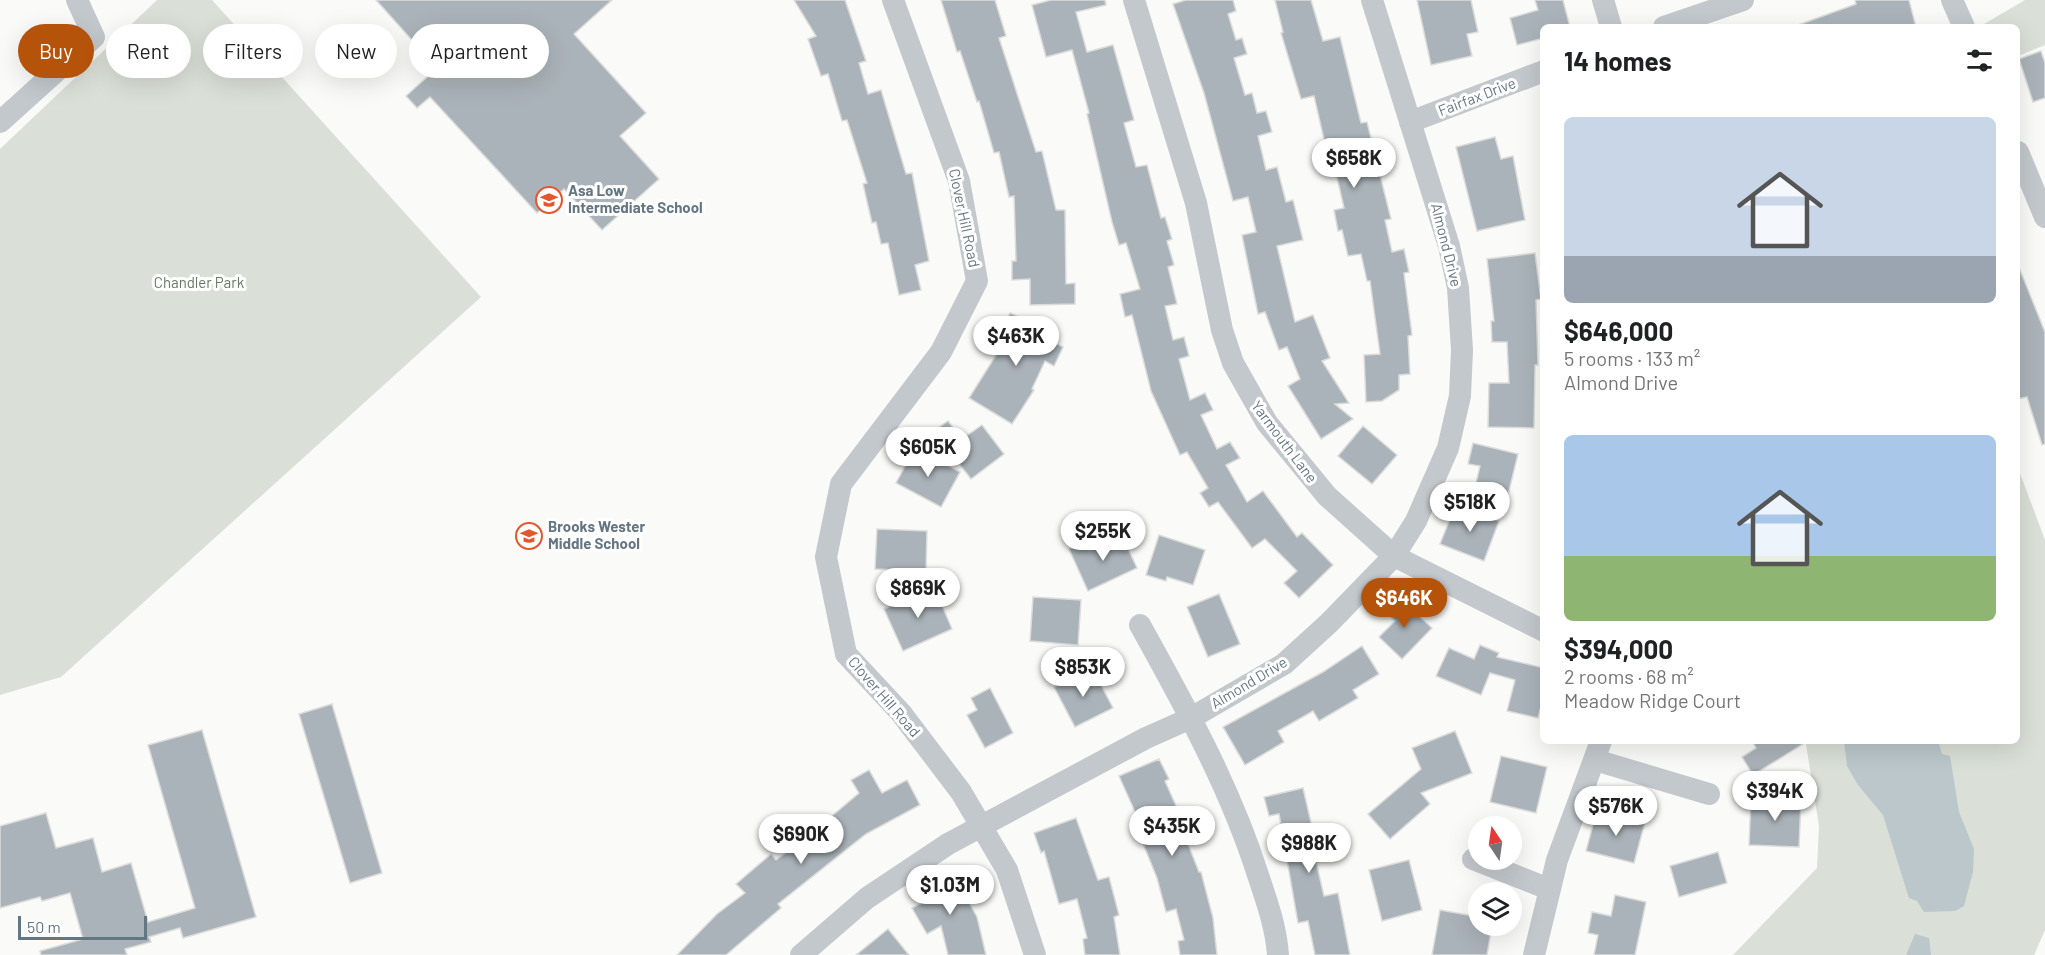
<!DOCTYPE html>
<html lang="en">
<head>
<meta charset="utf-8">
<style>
	:root { --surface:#fff; --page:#f6f6f6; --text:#202124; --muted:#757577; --accent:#b45309 }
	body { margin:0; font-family:Barlow,sans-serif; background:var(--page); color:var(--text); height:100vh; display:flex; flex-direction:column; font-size:22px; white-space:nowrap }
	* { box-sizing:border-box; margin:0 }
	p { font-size:20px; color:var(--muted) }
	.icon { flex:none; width:33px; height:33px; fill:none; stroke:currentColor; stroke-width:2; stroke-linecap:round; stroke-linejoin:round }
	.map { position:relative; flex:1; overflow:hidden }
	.panel { position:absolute; left:1540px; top:24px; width:480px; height:720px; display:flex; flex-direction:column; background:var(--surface); border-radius:9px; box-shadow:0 6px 24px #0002 }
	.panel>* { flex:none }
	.top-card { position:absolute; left:18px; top:24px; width:570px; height:54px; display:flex; gap:12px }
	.needle { width:39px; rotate:347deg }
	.controls { position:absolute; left:1468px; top:816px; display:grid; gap:12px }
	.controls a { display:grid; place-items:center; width:54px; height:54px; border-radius:50%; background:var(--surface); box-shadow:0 6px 24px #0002; font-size:30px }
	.scale { position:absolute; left:18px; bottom:15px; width:129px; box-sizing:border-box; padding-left:6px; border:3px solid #657683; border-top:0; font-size:16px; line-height:21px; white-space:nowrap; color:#657683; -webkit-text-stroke:4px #fff; paint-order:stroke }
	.price { position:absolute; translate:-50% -51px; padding:0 14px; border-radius:21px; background:#fff; color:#222; font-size:20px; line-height:39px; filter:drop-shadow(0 2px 3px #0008) }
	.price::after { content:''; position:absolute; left:50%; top:36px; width:18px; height:14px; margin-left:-9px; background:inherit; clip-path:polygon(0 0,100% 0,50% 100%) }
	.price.on { background:var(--accent); color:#fff }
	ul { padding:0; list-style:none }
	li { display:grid; align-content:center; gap:12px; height:318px; padding:0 24px }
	li span { display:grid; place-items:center; height:186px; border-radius:9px; color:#555 }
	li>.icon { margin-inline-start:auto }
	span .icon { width:108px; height:108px; fill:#fffc; stroke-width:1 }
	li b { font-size:26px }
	h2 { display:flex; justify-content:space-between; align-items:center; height:72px; padding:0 24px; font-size:26px }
	.tag { padding:0 21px; border-radius:27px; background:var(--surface); box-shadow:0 6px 24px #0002; font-size:21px; line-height:54px }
	.tag.on { background:var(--accent); color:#fff }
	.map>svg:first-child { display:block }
</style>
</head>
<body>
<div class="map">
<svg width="2045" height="955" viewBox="0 0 2045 955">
	<rect width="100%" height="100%" fill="#fafaf8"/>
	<!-- green -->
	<g fill="#dadfd7">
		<path d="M 157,0 L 212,0 L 481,297 L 61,677 L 0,695 L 0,149 Z"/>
		<path d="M 2025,0 L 2045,0 L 2045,45 L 2018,56 L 2018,27 L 1979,27 Z"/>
		<path d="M 2018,468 L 2045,540 L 2045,930 L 2034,955 L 1733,955 L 1817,868 L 1819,826 L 1806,744 L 1803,741 L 2018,741 Z"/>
	</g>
	<!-- water -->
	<g fill="#bbc7cb">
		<path d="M 1844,741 L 1938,741 L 1942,754 L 1950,756 L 1959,812 L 1974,849 L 1973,872 L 1964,906 L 1955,911 L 1924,912 L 1917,901 L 1909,898 L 1883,815 L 1858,785 L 1847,766 Z"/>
		<path d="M 1915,934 L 1929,938 L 1931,955 L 1906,955 Z"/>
	</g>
	<!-- building -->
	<g fill="#aab3b9" stroke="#dcdcda" stroke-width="1.5">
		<path d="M 376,0 L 612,0 L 574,34 L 646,113 L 620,136 L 659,179 L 602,230 L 564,189 L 537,213 L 430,97 L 417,108 L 406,96 L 437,68 Z"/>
		<path d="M 794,0 L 845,0 L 866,61 L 859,63 L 868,94 L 881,90 L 906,174 L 912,173 L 929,261 L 915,265 L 921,290 L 899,295 L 888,243 L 881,244 L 876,222 L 872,223 L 863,184 L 867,183 L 847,120 L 842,121 L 828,74 L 821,76 L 808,39 L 816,36 Z"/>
		<path d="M 941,0 L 995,0 L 1006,36 L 999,38 L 1036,152 L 1042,151 L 1056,210 L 1065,210 L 1066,284 L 1075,283 L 1075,304 L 1030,305 L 1030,279 L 1012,280 L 1012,261 L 1016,261 L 1014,196 L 1009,197 L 999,152 L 994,153 L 979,101 L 977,102 L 960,51 L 957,52 Z"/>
		<path d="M 1051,0 L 1105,0 L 1106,5 L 1076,12 L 1087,52 L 1113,45 L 1134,120 L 1124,123 L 1136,167 L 1147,165 L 1161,218 L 1165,217 L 1172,239 L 1167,241 L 1174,265 L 1168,267 L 1177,304 L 1165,306 L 1173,340 L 1184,337 L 1189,356 L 1179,359 L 1190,400 L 1205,393 L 1213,410 L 1201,415 L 1217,449 L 1230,442 L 1240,458 L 1226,465 L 1247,502 L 1263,491 L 1297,537 L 1302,533 L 1333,565 L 1299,598 L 1284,583 L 1297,571 L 1265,539 L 1252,548 L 1218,502 L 1209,507 L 1200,493 L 1208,488 L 1187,452 L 1180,455 L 1151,391 L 1132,315 L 1125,317 L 1120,294 L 1140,289 L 1126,243 L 1119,245 L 1112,222 L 1087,114 L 1089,113 L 1072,50 L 1046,57 L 1032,5 Z"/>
		<path d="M 1186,0 L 1233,0 L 1236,11 L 1228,14 L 1236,40 L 1242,38 L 1247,54 L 1234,58 L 1245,95 L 1252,93 L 1257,113 L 1266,111 L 1272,132 L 1258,136 L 1266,170 L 1277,167 L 1286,202 L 1293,200 L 1303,240 L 1277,246 L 1295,322 L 1313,315 L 1330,358 L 1322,361 L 1349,403 L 1335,404 L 1353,419 L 1321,439 L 1288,386 L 1300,379 L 1287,347 L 1279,350 L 1265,312 L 1258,314 L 1242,235 L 1256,232 L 1248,197 L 1233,201 L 1204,93 L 1173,4 Z"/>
		<path d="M 1275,0 L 1311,0 L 1323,41 L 1340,37 L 1361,123 L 1367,122 L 1381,179 L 1391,219 L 1385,220 L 1392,252 L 1404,249 L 1409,272 L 1404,273 L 1412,335 L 1408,336 L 1410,374 L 1399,375 L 1399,390 L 1382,401 L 1366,402 L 1364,355 L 1380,354 L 1370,281 L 1367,281 L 1361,254 L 1348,256 L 1342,230 L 1338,231 L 1334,210 L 1344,208 L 1336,173 L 1332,174 L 1314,96 L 1301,99 L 1281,33 L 1283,32 Z"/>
		<path d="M 1417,0 L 1471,0 L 1478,32 L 1467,34 L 1472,56 L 1431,65 Z"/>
		<path d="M 1535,0 L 1563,0 L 1570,27 L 1544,27 L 1544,38 L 1517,45 L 1510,18 L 1538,10 Z"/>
		<path d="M 1855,0 L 1909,0 L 1916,27 L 1798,27 L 1798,25 L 1856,4 Z"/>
		<path d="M 2041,51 L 2045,63 L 2045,98 L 2033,102 L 2019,59 Z"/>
		<path d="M 1495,137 L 1501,159 L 1513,156 L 1525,220 L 1477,231 L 1456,147 Z"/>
		<path d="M 1535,253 L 1541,299 L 1536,300 L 1538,365 L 1535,365 L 1534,428 L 1488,427 L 1489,383 L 1509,383 L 1507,342 L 1492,342 L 1491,321 L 1494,321 L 1487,259 Z"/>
		<path d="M 2018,265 L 2045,332 L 2045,444 L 2042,445 L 2027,397 L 2018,399 Z"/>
		<path d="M 1010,313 L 1057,334 L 1053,342 L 1063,347 L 1054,366 L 1045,361 L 1032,389 L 1034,390 L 1012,424 L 969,398 L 998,352 L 993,350 Z"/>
		<path d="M 948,421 L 962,439 L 982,425 L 1004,454 L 971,479 L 934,431 Z"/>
		<path d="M 1363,426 L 1397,455 L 1372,484 L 1338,456 Z"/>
		<path d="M 1473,443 L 1518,454 L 1508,495 L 1475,487 L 1480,466 L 1468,464 Z"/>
		<path d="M 915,448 L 960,472 L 941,507 L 896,483 Z"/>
		<path d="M 1456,504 L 1499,521 L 1484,561 L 1440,544 Z"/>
		<path d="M 877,529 L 927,531 L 926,571 L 875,569 Z"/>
		<path d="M 1159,535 L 1205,550 L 1193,585 L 1167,577 L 1166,581 L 1146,575 Z"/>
		<path d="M 1122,536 L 1137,568 L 1088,591 L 1069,549 L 1086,541 L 1090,550 Z"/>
		<path d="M 930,589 L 934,598 L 938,596 L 952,629 L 903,651 L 884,609 Z"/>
		<path d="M 1219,594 L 1240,644 L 1208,657 L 1187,607 Z"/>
		<path d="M 1033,597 L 1081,600 L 1078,645 L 1030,641 Z"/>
		<path d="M 1398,597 L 1432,628 L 1402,659 L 1379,637 L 1395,621 L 1385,611 Z"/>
		<path d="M 1480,645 L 1499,653 L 1497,657 L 1544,668 L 1544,696 L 1538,718 L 1507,711 L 1515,680 L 1490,673 L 1481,695 L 1436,676 L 1449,648 L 1474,659 Z"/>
		<path d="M 1362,646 L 1379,674 L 1353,690 L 1358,698 L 1319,721 L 1313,711 L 1278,731 L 1284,742 L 1245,765 L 1223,727 L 1323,672 Z"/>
		<path d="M 1092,668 L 1113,708 L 1075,727 L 1054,687 Z"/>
		<path d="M 990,688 L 1013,733 L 985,748 L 967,715 L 977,710 L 971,698 Z"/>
		<path d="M 332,704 L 382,873 L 350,883 L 299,714 Z"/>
		<path d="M 202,730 L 256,917 L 183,938 L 180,928 L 149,937 L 151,942 L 125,949 L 127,955 L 41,955 L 40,951 L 83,939 L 70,893 L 42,901 L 40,897 L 0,908 L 0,826 L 46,813 L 56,848 L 93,838 L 102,872 L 131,863 L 148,922 L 195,908 L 148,745 Z"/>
		<path d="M 1455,731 L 1472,773 L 1421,793 L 1430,804 L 1390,839 L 1368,814 L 1421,769 L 1412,748 Z"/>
		<path d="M 1752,741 L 1808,741 L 1753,775 L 1742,757 L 1756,748 Z"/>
		<path d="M 1501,756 L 1547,767 L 1536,813 L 1490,802 Z"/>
		<path d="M 1159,759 L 1169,779 L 1165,781 L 1182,819 L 1186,818 L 1194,836 L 1186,839 L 1199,872 L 1201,872 L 1213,918 L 1217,955 L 1180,955 L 1178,941 L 1184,940 L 1176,909 L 1166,912 L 1157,878 L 1140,836 L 1145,834 L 1119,776 Z"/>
		<path d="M 869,770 L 882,793 L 907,780 L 920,805 L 866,834 L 778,904 L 781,908 L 726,955 L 677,955 L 717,914 L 745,893 L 736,884 L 771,854 L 776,860 L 801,842 L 859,793 L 851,780 Z"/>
		<path d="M 1303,788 L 1315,840 L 1331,836 L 1335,852 L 1315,857 L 1324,896 L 1338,893 L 1350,955 L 1315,955 L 1308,921 L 1298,923 L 1279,814 L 1269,816 L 1264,797 Z"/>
		<path d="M 1751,798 L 1801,800 L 1799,847 L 1749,845 Z"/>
		<path d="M 1597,810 L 1645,822 L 1634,863 L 1586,851 Z"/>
		<path d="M 1076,818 L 1098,880 L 1109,877 L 1119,915 L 1114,917 L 1120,955 L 1085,955 L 1083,939 L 1087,938 L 1077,899 L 1059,904 L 1044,851 L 1041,853 L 1034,833 Z"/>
		<path d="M 1718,852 L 1727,883 L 1679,897 L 1670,866 Z"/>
		<path d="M 1409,860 L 1422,910 L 1382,921 L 1369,870 Z"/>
		<path d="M 951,871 L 977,917 L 986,955 L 948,955 L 941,926 L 927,934 L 912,908 L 922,903 L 915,891 Z"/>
		<path d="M 1615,895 L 1646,902 L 1635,955 L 1594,955 L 1598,935 L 1588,933 L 1592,912 L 1611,916 Z"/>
		<path d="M 1440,910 L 1479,917 L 1479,926 L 1492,926 L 1487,955 L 1432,955 Z"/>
		<path d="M 888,929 L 909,955 L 856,955 Z"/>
	</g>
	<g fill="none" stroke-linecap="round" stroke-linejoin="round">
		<!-- minor -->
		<g stroke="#c3c8cc" stroke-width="22">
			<path d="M 893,0 L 959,181 L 977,281 L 941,352 L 841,484 L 826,557 L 846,654 L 901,713 L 961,792 L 1007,870 L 1035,955"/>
			<path d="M 1134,0 L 1196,203 L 1222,330 L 1233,363 L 1267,423 L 1327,496 L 1394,556 L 1544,631"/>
			<path d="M 1603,0 L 1611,27"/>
			<path d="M 1952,0 L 1964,27"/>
			<path d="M 1664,27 L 1743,0"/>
			<path d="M 0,122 L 94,37 L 77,0"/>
			<path d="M 1410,122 L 1544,71"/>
			<path d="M 2018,152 L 2045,217"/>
			<path d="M 1140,625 C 1185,706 1230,787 1258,875 C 1267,902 1276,927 1278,955"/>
			<path d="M 1595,760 L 1709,794"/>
			<path d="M 1473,859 L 1549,889"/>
			<path d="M 801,955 L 867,898 L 948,844 L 1146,738 L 1191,718 L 1284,664 L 1329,623 L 1394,556 L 1416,521 L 1448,448 L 1460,396 L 1462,350 L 1458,288 L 1449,246 L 1372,0"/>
			<path d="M 1534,955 L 1557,860 L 1601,741"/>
		</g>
	</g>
	<!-- icons -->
	<defs>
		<symbol id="school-ring" viewBox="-11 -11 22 22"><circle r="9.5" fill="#fff" stroke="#e4572e" stroke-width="1.5"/><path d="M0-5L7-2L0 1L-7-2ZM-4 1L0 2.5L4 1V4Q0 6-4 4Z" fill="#e4572e"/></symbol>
	</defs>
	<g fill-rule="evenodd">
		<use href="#school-ring" x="534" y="185" width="30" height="30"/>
		<use href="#school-ring" x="514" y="521" width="30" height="30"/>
	</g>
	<g text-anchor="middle" stroke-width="6" stroke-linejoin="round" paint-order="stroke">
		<!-- street labels -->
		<g font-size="15" fill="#657683" stroke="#fff">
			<text transform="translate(1477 97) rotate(-21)" y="5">Fairfax Drive</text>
			<text transform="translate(964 218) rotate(78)" y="5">Clover Hill Road</text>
			<text transform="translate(1446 245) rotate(76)" y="5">Almond Drive</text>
			<text transform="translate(1284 442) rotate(53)" y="5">Yarmouth Lane</text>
			<text transform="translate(1249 683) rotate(-31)" y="5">Almond Drive</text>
			<text transform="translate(884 697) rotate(49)" y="5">Clover Hill Road</text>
		</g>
		<!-- poi labels -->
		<g font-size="15" font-weight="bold" fill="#657683" stroke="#fff" text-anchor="start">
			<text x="568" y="196">Asa Low<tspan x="568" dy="17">Intermediate School</tspan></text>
			<text x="548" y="532">Brooks Wester<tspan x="548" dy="17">Middle School</tspan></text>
		</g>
		<!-- park labels -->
		<g font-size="15" fill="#687a64" stroke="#fff">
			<text x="199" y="288">Chandler Park</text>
		</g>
	</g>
</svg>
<div class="controls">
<a><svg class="needle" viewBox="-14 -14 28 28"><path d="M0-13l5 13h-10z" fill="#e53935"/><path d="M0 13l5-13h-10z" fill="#757577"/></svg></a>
<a><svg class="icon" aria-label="layers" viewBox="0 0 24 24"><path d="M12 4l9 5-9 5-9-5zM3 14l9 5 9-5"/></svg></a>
</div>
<div class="scale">50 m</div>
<b class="price" style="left:1354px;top:189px">$658K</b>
<b class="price" style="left:1016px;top:367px">$463K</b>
<b class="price" style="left:928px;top:478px">$605K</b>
<b class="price" style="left:1470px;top:533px">$518K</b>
<b class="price" style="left:1103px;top:562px">$255K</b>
<b class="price" style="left:918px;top:619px">$869K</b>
<b class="price on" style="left:1404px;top:629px">$646K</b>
<b class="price" style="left:1083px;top:698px">$853K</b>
<b class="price" style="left:1775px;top:822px">$394K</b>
<b class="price" style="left:1616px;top:837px">$576K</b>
<b class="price" style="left:1172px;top:857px">$435K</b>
<b class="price" style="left:801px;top:865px">$690K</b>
<b class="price" style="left:1309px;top:874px">$988K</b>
<b class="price" style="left:950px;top:916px">$1.03M</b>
<div class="top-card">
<a class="tag on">Buy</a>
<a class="tag">Rent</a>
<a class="tag">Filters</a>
<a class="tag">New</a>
<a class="tag">Apartment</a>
</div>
<section class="panel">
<h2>14 homes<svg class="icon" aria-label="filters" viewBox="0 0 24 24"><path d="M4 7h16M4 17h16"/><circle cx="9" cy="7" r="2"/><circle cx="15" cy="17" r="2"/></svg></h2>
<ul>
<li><span style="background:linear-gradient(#c9d6e8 75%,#9aa5b1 0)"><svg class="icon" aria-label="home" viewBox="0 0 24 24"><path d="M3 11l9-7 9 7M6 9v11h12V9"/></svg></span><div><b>$646,000</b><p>5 rooms · 133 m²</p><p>Almond Drive</p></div></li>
<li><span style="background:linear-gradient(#a9c7e8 65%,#8fb573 0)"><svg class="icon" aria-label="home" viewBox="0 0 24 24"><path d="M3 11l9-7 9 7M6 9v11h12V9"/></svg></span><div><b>$394,000</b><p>2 rooms · 68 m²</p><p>Meadow Ridge Court</p></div></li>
</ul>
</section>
</div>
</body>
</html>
